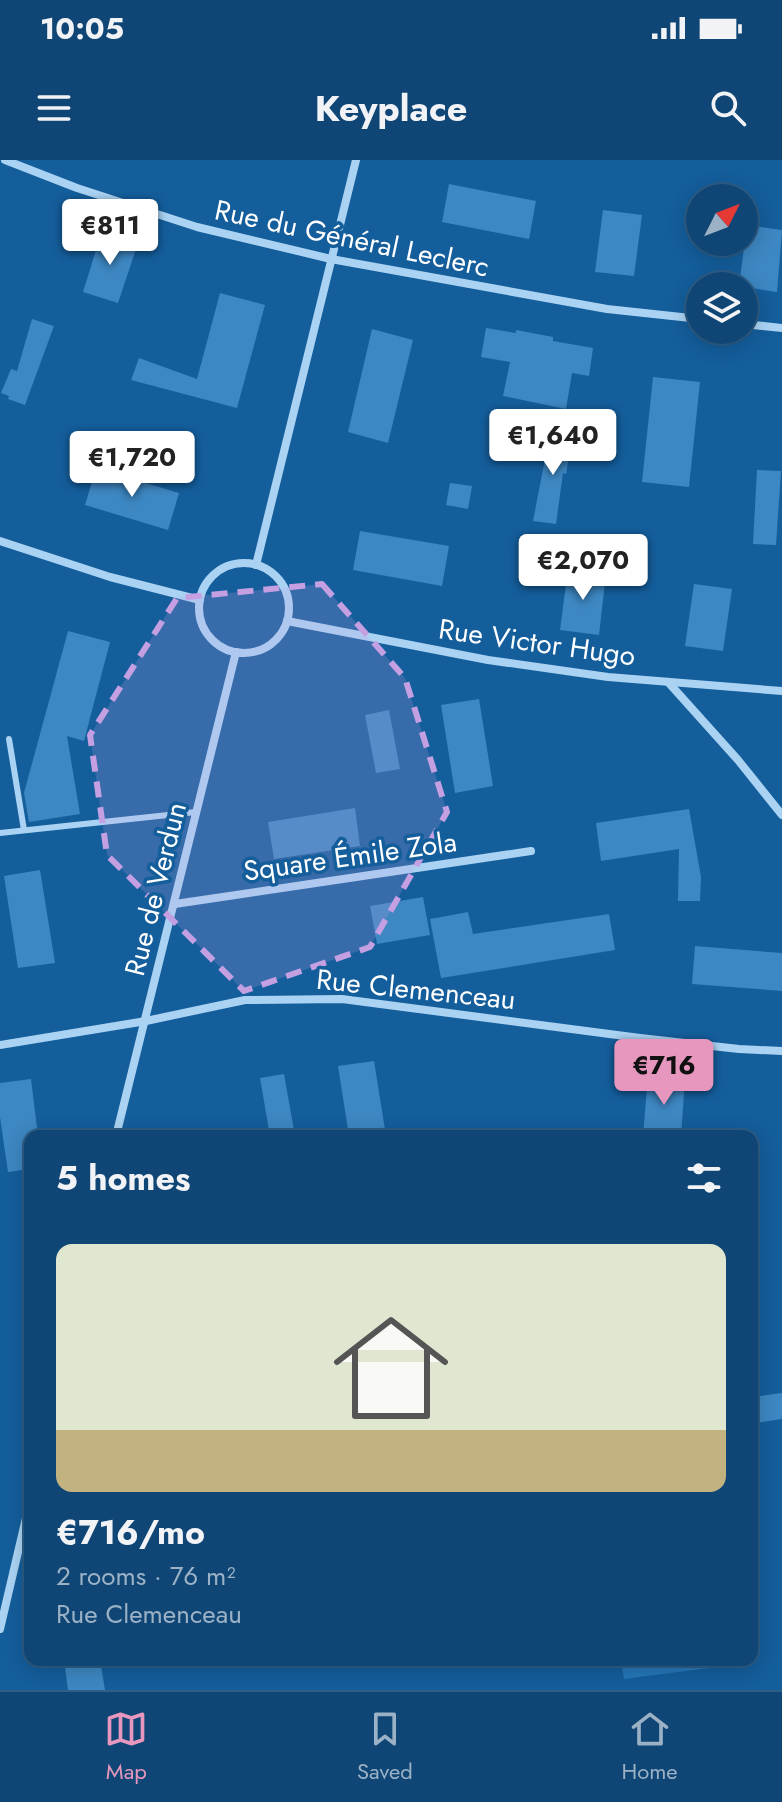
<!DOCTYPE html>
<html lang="en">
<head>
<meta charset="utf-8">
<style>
	:root { --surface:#0f4675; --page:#184d7a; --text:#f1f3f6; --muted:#9bb1c5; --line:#2f5e87; --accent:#e797bd }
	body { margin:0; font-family:Jost,sans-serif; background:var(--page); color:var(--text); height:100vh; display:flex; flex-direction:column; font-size:30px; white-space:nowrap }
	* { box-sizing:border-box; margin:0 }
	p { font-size:26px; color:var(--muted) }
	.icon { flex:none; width:44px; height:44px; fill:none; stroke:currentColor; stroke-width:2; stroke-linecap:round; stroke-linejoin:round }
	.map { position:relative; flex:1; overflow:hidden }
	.details { position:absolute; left:24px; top:970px; width:734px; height:536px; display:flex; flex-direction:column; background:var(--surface); border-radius:16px; box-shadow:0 4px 20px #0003,0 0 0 2px var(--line) }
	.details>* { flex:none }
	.needle { width:52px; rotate:48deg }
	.tools { position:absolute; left:686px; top:24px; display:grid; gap:16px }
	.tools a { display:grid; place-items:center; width:72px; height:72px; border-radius:50%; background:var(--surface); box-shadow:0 4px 20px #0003,0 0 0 2px var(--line); font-size:40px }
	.price { position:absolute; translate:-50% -68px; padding:0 18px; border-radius:8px; background:#fff; color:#222; font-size:26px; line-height:52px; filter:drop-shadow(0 2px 4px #0008) }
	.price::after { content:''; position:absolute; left:50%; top:48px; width:24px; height:18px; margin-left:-12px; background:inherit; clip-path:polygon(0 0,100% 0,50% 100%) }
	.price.on { background:var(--accent); color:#111 }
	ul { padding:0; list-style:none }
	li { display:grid; align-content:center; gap:16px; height:424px; padding:0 32px }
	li+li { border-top:2px solid var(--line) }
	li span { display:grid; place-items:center; height:248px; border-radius:16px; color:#555 }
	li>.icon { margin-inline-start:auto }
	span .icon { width:144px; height:144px; fill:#fffc; stroke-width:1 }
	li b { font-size:34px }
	h2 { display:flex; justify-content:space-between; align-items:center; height:96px; padding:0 32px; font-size:34px }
	.status { display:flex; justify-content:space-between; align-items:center; height:56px; padding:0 40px; background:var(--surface); direction:ltr }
	.status svg { height:22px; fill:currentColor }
	header { display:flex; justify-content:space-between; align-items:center; height:104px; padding:0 32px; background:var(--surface); font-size:36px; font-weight:700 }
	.dock { display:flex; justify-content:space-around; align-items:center; height:112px; border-top:2px solid var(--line); background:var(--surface); font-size:22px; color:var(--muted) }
	.dock a { display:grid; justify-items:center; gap:4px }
	.dock .on { color:var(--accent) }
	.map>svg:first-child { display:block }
</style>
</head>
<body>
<div class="status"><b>10:05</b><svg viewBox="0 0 49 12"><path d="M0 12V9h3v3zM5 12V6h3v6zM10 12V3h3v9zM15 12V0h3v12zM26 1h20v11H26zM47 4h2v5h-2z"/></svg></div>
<header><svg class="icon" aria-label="menu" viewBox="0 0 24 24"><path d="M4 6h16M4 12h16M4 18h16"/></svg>Keyplace<svg class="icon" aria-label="search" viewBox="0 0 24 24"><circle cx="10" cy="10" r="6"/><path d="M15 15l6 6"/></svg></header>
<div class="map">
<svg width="782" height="1530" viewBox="0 0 782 1530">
	<rect width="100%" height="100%" fill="#145e9c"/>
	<!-- green -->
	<path fill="#2477b9" d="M 621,1500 L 740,1500 L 741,1504 L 624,1519 Z"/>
	<!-- building -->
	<g fill="#3d87c2">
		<path d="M 449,24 L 536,41 L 529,79 L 442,62 Z"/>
		<path d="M 603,50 L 642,55 L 634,116 L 595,112 Z"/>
		<path d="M 747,65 L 782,70 L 777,132 L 739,126 Z"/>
		<path d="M 102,71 L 138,83 L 118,143 L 83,132 Z"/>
		<path d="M 220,133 L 265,145 L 237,248 L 131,220 L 139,198 L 197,219 Z"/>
		<path d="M 32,159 L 54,166 L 25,245 L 8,239 L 9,236 L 1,233 L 11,209 L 17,211 Z"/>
		<path d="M 486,168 L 516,173 L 516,170 L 553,177 L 553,181 L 593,188 L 589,216 L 572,213 L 566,249 L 503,236 L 510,202 L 481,197 Z"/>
		<path d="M 372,169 L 413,180 L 388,283 L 348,272 Z"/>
		<path d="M 653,217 L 700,222 L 689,327 L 642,322 Z"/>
		<path d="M 551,268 L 570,271 L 567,290 L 570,291 L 566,314 L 563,313 L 556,364 L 533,361 Z"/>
		<path d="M 96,308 L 179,333 L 168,370 L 85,345 Z"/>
		<path d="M 757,310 L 781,311 L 776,385 L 753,384 Z"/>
		<path d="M 450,323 L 472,326 L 468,349 L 446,345 Z"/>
		<path d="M 360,371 L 449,386 L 442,426 L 353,410 Z"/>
		<path d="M 568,409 L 606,414 L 599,475 L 560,470 Z"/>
		<path d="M 694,424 L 732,429 L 723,491 L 685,486 Z"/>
		<path d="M 68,471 L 110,482 L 84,581 L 67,576 L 80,654 L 29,662 L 24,633 Z"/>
		<path d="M 479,539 L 493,626 L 455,633 L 441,545 Z"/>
		<path d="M 389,550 L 400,609 L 376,613 L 365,555 Z"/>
		<path d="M 355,648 L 360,686 L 274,699 L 268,662 Z"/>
		<path d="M 689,649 L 701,717 L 700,741 L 678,741 L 679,689 L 601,701 L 596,663 Z"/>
		<path d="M 40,710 L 55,803 L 18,808 L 4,716 Z"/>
		<path d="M 423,737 L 430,775 L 377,784 L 370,746 Z"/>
		<path d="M 468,752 L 473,774 L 609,754 L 615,790 L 441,818 L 430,759 Z"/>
		<path d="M 695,786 L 782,793 L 782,831 L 692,824 Z"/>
		<path d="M 374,901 L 386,976 L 349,976 L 338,906 Z"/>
		<path d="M 284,914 L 295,976 L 270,976 L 260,918 Z"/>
		<path d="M 648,916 L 685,919 L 681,976 L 643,976 Z"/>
		<path d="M 31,919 L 38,976 L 30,976 L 30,1009 L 8,1012 L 0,957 L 0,923 Z"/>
		<path d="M 782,1233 L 782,1259 L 756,1263 L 753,1237 Z"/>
		<path d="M 64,1500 L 100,1500 L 105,1530 L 68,1530 Z"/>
	</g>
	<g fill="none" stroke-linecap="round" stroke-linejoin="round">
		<!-- service -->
		<g stroke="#aad3f3" stroke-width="6">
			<path d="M 9,579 L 24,670"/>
			<path d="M 0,673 L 196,652"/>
		</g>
		<!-- minor -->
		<g stroke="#aad3f3" stroke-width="8">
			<path d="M 5,0 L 77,28 L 197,67 L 331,99 L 607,149 L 700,159"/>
			<path d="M 744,164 L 782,168"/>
			<path d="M 0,381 L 110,417 L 200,440"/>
			<circle cx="244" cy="448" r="45"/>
			<path d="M 256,405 L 356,0"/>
			<path d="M 287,461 L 488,500 L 608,517 L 782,531"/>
			<path d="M 668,522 L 738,600 L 782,655"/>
			<path d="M 175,744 L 531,691"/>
			<path d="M 0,885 L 146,861 L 245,840 L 342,839 L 640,878 L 739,889 L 782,891"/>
			<path d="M 116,976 L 236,492"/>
			<path d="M 0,1469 L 30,1341"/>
		</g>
	</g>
	<!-- marked area -->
	<path fill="#c4a0e2" fill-opacity="0.2" stroke="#c4a0e2" stroke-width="6" stroke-dasharray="16 10" stroke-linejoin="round" d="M 322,424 L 405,518 L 447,652 L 370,787 L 244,831 L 107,695 L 90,575 L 177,438 Z"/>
	<g text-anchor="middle" stroke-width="7" stroke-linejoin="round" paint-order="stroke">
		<!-- street labels -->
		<g font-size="28" fill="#fff" stroke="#145e9c">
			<text transform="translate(352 78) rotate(12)" y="10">Rue du Général Leclerc</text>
			<text transform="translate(537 482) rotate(8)" y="10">Rue Victor Hugo</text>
			<text transform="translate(350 696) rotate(-8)" y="10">Square Émile Zola</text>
			<text transform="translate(155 729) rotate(-76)" y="10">Rue de Verdun</text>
			<text transform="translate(416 829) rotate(6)" y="10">Rue Clemenceau</text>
		</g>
	</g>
</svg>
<div class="tools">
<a><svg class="needle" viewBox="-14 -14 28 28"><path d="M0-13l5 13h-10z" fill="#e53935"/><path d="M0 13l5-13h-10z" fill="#9bb1c5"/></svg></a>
<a><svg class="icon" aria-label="layers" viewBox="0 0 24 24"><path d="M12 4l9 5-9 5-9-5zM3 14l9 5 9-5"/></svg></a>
</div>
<b class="price" style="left:110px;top:107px">€811</b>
<b class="price" style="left:553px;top:317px">€1,640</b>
<b class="price" style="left:132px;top:339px">€1,720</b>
<b class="price" style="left:583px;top:442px">€2,070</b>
<b class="price on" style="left:664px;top:947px">€716</b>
<section class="details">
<h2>5 homes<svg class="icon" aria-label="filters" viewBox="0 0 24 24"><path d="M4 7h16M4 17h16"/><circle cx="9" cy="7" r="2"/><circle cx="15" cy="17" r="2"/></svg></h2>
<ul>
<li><span style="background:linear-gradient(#dfe7d0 75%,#c2b280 0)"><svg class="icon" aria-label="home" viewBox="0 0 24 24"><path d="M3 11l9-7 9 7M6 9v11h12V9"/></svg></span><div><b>€716/mo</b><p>2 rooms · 76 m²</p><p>Rue Clemenceau</p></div></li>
</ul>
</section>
</div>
<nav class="dock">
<a class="on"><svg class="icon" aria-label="map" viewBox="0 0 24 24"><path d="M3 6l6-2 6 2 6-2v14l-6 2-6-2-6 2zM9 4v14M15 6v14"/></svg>Map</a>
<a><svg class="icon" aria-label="saved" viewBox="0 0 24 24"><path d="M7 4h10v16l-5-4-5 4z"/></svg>Saved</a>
<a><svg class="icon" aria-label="home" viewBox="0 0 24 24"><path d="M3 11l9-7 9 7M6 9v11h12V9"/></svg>Home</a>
</nav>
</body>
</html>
